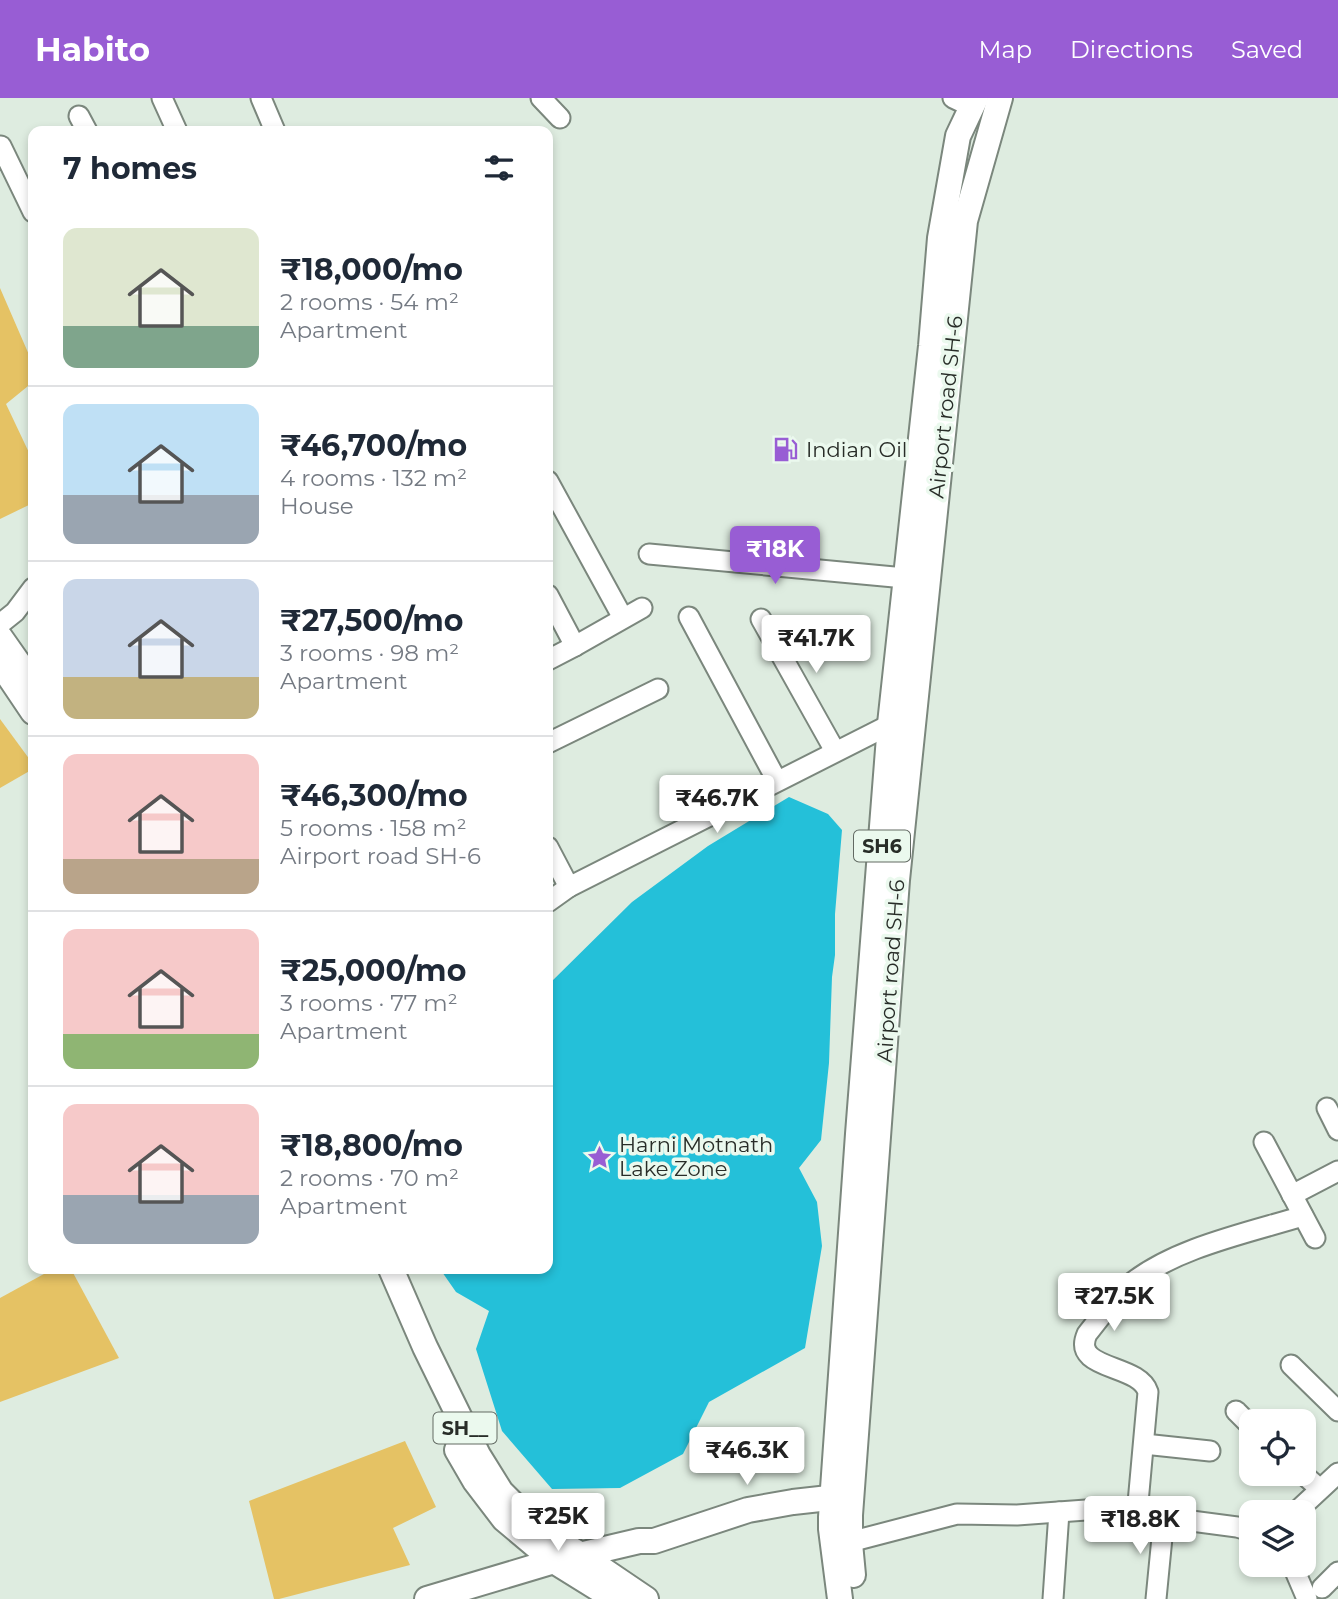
<!DOCTYPE html>
<html lang="en">
<head>
<meta charset="utf-8">
<style>
	:root { --surface:#fff; --page:#f2f2f3; --text:#1f2937; --muted:#747a83; --line:#e0e1e3; --accent:#985dd4 }
	body { margin:0; font-family:Montserrat,sans-serif; background:var(--page); color:var(--text); height:100vh; display:flex; flex-direction:column; font-size:26px; white-space:nowrap }
	* { box-sizing:border-box; margin:0 }
	p { font-size:23px; color:var(--muted) }
	.icon { flex:none; width:38px; height:38px; fill:none; stroke:currentColor; stroke-width:2; stroke-linecap:round; stroke-linejoin:round }
	.map { position:relative; flex:1; overflow:hidden }
	.details { position:absolute; left:28px; top:28px; width:525px; height:1148px; display:flex; flex-direction:column; background:var(--surface); border-radius:14px; box-shadow:0 4px 10px #0003 }
	.details>* { flex:none }
	.fabs { position:absolute; left:1239px; top:1311px; display:grid; gap:14px }
	.fabs a { display:grid; place-items:center; width:77px; height:77px; border-radius:14px; background:var(--surface); box-shadow:0 4px 10px #0003; font-size:35px }
	.price { position:absolute; translate:-50% -60px; padding:0 16px; border-radius:7px; background:#fff; color:#222; font-size:23px; line-height:46px; filter:drop-shadow(0 2px 4px #0008) }
	.price::after { content:''; position:absolute; left:50%; top:42px; width:21px; height:16px; margin-left:-10px; background:inherit; clip-path:polygon(0 0,100% 0,50% 100%) }
	.price.on { background:var(--accent); color:#fff }
	ul { padding:0; list-style:none }
	li { display:flex; align-items:center; gap:21px; height:175px; padding:0 35px }
	li+li { border-top:2px solid var(--line) }
	li span { display:grid; place-items:center; flex:none; width:196px; height:140px; border-radius:14px; color:#555 }
	li>.icon { margin-inline-start:auto }
	span .icon { width:84px; height:84px; fill:#fffc; stroke-width:1 }
	li b { font-size:30px }
	h2 { display:flex; justify-content:space-between; align-items:center; height:84px; padding:0 35px; font-size:30px }
	header { display:flex; align-items:center; gap:42px; box-sizing:border-box; height:98px; padding:0 35px; background:var(--accent); color:#fff }
	header strong { font-size:33px }
	nav { display:flex; gap:38px; margin-inline-start:auto; font-size:24px }
	.map>svg:first-child { display:block }
</style>
</head>
<body>
<header>
<strong>Habito</strong>
<nav><a>Map</a><a>Directions</a><a>Saved</a></nav>
</header>
<div class="map">
<svg width="1338" height="1501" viewBox="0 0 1338 1501">
	<rect width="100%" height="100%" fill="#deece0"/>
	<!-- green -->
	<g fill="#e5c264">
		<path d="M 0,190 L 33,266 L 33,284 L 6,306 L 33,363 L 33,405 L 0,421 Z"/>
		<path d="M 0,621 L 33,666 L 33,671 L 0,690 Z"/>
		<path d="M 53,1171 L 71,1171 L 119,1260 L 0,1304 L 0,1200 Z"/>
		<path d="M 405,1343 L 436,1409 L 393,1430 L 410,1467 L 279,1501 L 274,1501 L 249,1403 Z"/>
	</g>
	<!-- water -->
	<path fill="#24c0d9" d="M 789,699 L 828,716 L 842,732 L 835,816 L 835,857 L 832,879 L 829,965 L 821,1042 L 799,1070 L 817,1104 L 822,1148 L 805,1250 L 709,1304 L 683,1356 L 620,1390 L 552,1391 L 502,1333 L 476,1251 L 489,1213 L 456,1194 L 440,1171 L 548,1171 L 548,887 L 632,804 L 708,748 Z"/>
	<g fill="none" stroke-linecap="round" stroke-linejoin="round">
		<defs>
			<g id="minor">
				<path d="M 162,0 L 177,33"/>
				<path d="M 261,0 L 275,33"/>
				<path d="M 541,0 L 560,20"/>
				<path d="M 953,0 L 972,9"/>
				<path d="M 79,18 L 87,33"/>
				<path d="M 1,48 L 33,114"/>
				<path d="M 548,383 L 623,520"/>
				<path d="M 649,456 L 905,480"/>
				<path d="M 548,497 L 575,548"/>
				<path d="M 689,519 L 777,683"/>
				<path d="M 761,521 L 835,653"/>
				<path d="M 0,526 L 15,514 L 33,490"/>
				<path d="M 548,562 L 575,548 L 642,510"/>
				<path d="M 548,645 L 658,591"/>
				<path d="M 548,749 L 569,789 L 899,622"/>
				<path d="M 548,804 L 569,789"/>
				<path d="M 1327,1010 L 1338,1032"/>
				<path d="M 1264,1044 L 1315,1140"/>
				<path d="M 1292,1097 L 1338,1073"/>
				<path d="M 1291,1267 L 1338,1313"/>
				<path d="M 1236,1313 L 1251,1328"/>
				<path d="M 1144,1346 L 1210,1353"/>
				<path d="M 1303,1376 L 1320,1391"/>
				<path d="M 1296,1414 L 1338,1375"/>
				<path d="M 1137,1416 L 1148,1294 C 1139,1265 1071,1273 1087,1236 C 1100,1220 1113,1201 1129,1187 C 1174,1150 1247,1135 1303,1118"/>
				<path d="M 838,1447 L 957,1416 L 1017,1417 L 1100,1411 L 1237,1429 L 1251,1433"/>
				<path d="M 1292,1466 L 1307,1501"/>
				<path d="M 1322,1490 L 1338,1474"/>
				<path d="M 1053,1501 L 1059,1414"/>
				<path d="M 1156,1501 L 1164,1419"/>
			</g>
			<g id="major">
				<path d="M 0,539 L 26,576"/>
				<path d="M 0,565 L 33,614"/>
				<path d="M 391,1171 L 425,1249 L 478,1357 L 501,1394 L 538,1431 L 581,1457 L 646,1501"/>
				<path d="M 457,1352 L 475,1383 L 504,1421 L 554,1463 L 615,1501"/>
				<path d="M 853,1477 L 850,1445 L 850,1417 L 897,782 L 965,123 L 1000,0"/>
				<path d="M 427,1501 L 554,1463 L 639,1443 L 654,1443 L 748,1412 L 793,1404 L 847,1398"/>
				<path d="M 840,1501 L 831,1431 L 831,1419 L 858,1036 L 890,626 L 931,248 L 940,140 L 958,38 L 976,0"/>
			</g>
		</defs>
		<!-- minor casing -->
		<use href="#minor" stroke="#7b877d" stroke-width="23"/>
		<!-- major casing -->
		<use href="#major" stroke="#7b877d" stroke-width="28"/>
		<!-- minor -->
		<use href="#minor" stroke="#fff" stroke-width="19"/>
		<!-- major -->
		<use href="#major" stroke="#fff" stroke-width="24"/>
	</g>
	<!-- icons -->
	<defs>
		<symbol id="fuel-bare" viewBox="-9 -9 18 18"><path d="M-5.5-6h7V0h2V4h1.3V-2.5L3-4.5l.8-.8L6-3V5H2.5V1h-1V6h-7ZM-4.2-4.7v3.2H.2V-4.7Z" fill="#985dd4" stroke="#ebf9ee" stroke-width="2.5" paint-order="stroke"/></symbol>
		<symbol id="sight-bare" viewBox="-9 -9 18 18"><path d="M0-6L1.8-2.2L6-1.7L2.9 1.2L3.7 5.4L0 3.3L-3.7 5.4L-2.9 1.2L-6-1.7L-1.8-2.2Z" fill="#985dd4" stroke="#ebf9ee" stroke-width="2.5" paint-order="stroke"/></symbol>
	</defs>
	<g fill-rule="evenodd">
		<use href="#fuel-bare" x="768" y="334" width="35" height="35"/>
		<use href="#sight-bare" x="582" y="1042" width="35" height="35"/>
	</g>
	<g text-anchor="middle" stroke-width="7" stroke-linejoin="round" paint-order="stroke">
		<!-- shield labels -->
		<g fill="#ebf9ee" stroke="#626a63" stroke-width="2">
			<rect x="854" y="732.5" width="56" height="31" rx="5"/>
			<rect x="433.5" y="1314.5" width="63" height="31" rx="5"/>
		</g>
		<g font-size="19" font-weight="bold" fill="#282d28">
			<text x="882" y="755">SH6</text>
			<text x="465" y="1337">SH__</text>
		</g>
		<!-- street labels -->
		<g font-size="21" fill="#282d28" stroke="#ebf9ee">
			<text transform="translate(946 309) rotate(-84)" y="7">Airport road SH-6</text>
			<text transform="translate(891 873) rotate(-86)" y="7">Airport road SH-6</text>
		</g>
		<!-- poi labels -->
		<g font-size="21" fill="#282d28" stroke="#ebf9ee" text-anchor="start">
			<text x="806" y="359">Indian Oil</text>
			<text x="619" y="1054">Harni Motnath<tspan x="619" dy="24">Lake Zone</tspan></text>
		</g>
	</g>
</svg>
<div class="fabs">
<a><svg class="icon" aria-label="locate" viewBox="0 0 24 24"><circle cx="12" cy="12" r="6"/><path d="M12 2v4M12 18v4M2 12h4M18 12h4"/></svg></a>
<a><svg class="icon" aria-label="layers" viewBox="0 0 24 24"><path d="M12 4l9 5-9 5-9-5zM3 14l9 5 9-5"/></svg></a>
</div>
<b class="price on" style="left:775px;top:488px">₹18K</b>
<b class="price" style="left:816px;top:577px">₹41.7K</b>
<b class="price" style="left:717px;top:737px">₹46.7K</b>
<b class="price" style="left:1114px;top:1235px">₹27.5K</b>
<b class="price" style="left:747px;top:1389px">₹46.3K</b>
<b class="price" style="left:558px;top:1455px">₹25K</b>
<b class="price" style="left:1140px;top:1458px">₹18.8K</b>
<section class="details">
<h2>7 homes<svg class="icon" aria-label="filters" viewBox="0 0 24 24"><path d="M4 7h16M4 17h16"/><circle cx="9" cy="7" r="2"/><circle cx="15" cy="17" r="2"/></svg></h2>
<ul>
<li><span style="background:linear-gradient(#dfe7d0 70%,#7fa58c 0)"><svg class="icon" aria-label="home" viewBox="0 0 24 24"><path d="M3 11l9-7 9 7M6 9v11h12V9"/></svg></span><div><b>₹18,000/mo</b><p>2 rooms · 54 m²</p><p>Apartment</p></div></li>
<li><span style="background:linear-gradient(#bfe0f5 65%,#9aa5b1 0)"><svg class="icon" aria-label="home" viewBox="0 0 24 24"><path d="M3 11l9-7 9 7M6 9v11h12V9"/></svg></span><div><b>₹46,700/mo</b><p>4 rooms · 132 m²</p><p>House</p></div></li>
<li><span style="background:linear-gradient(#c9d6e8 70%,#c2b280 0)"><svg class="icon" aria-label="home" viewBox="0 0 24 24"><path d="M3 11l9-7 9 7M6 9v11h12V9"/></svg></span><div><b>₹27,500/mo</b><p>3 rooms · 98 m²</p><p>Apartment</p></div></li>
<li><span style="background:linear-gradient(#f6c9c9 75%,#b9a48a 0)"><svg class="icon" aria-label="home" viewBox="0 0 24 24"><path d="M3 11l9-7 9 7M6 9v11h12V9"/></svg></span><div><b>₹46,300/mo</b><p>5 rooms · 158 m²</p><p>Airport road SH-6</p></div></li>
<li><span style="background:linear-gradient(#f6c9c9 75%,#8fb573 0)"><svg class="icon" aria-label="home" viewBox="0 0 24 24"><path d="M3 11l9-7 9 7M6 9v11h12V9"/></svg></span><div><b>₹25,000/mo</b><p>3 rooms · 77 m²</p><p>Apartment</p></div></li>
<li><span style="background:linear-gradient(#f6c9c9 65%,#9aa5b1 0)"><svg class="icon" aria-label="home" viewBox="0 0 24 24"><path d="M3 11l9-7 9 7M6 9v11h12V9"/></svg></span><div><b>₹18,800/mo</b><p>2 rooms · 70 m²</p><p>Apartment</p></div></li>
</ul>
</section>
</div>
</body>
</html>
